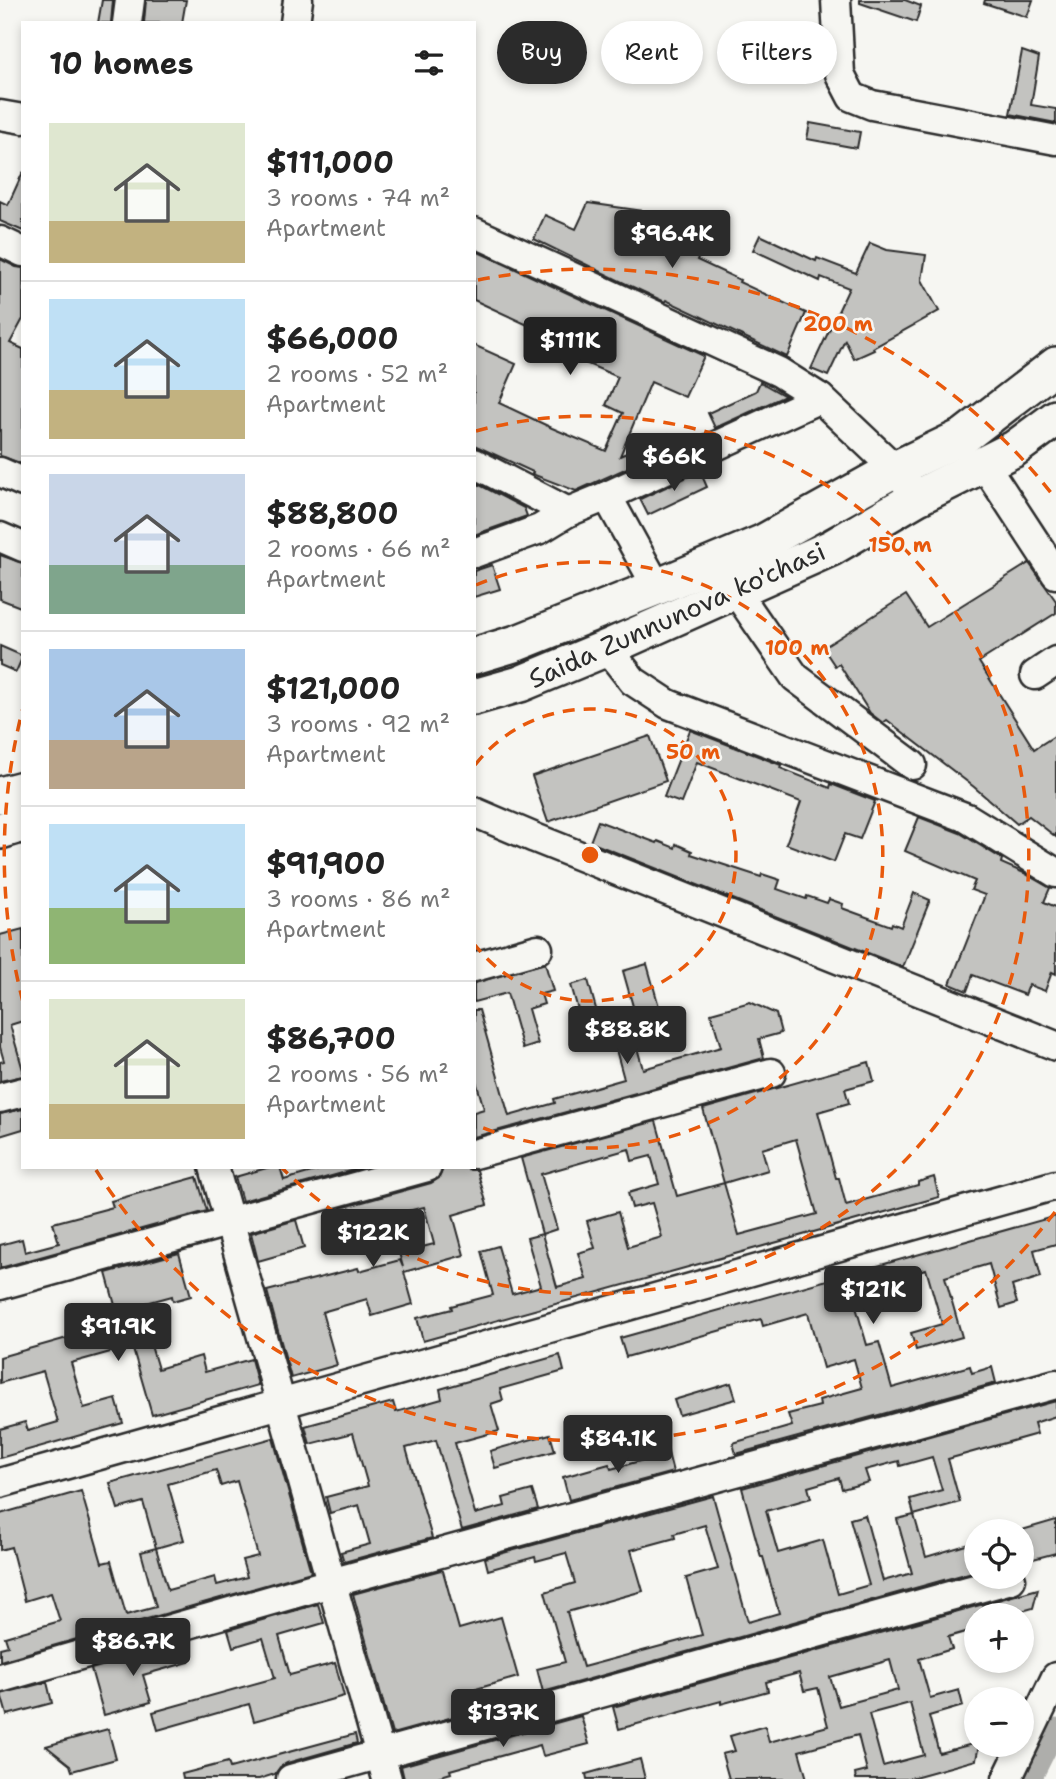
<!DOCTYPE html>
<html lang="en">
<head>
<meta charset="utf-8">
<style>
	:root { --surface:#fff; --page:#f6f6f6; --text:#222; --muted:#767676; --line:#e0e0e0; --accent:#2b2b2b }
	body { margin:0; font-family:"Shantell Sans",sans-serif; background:var(--page); color:var(--text); height:100vh; display:flex; flex-direction:column; font-size:26px; white-space:nowrap }
	* { box-sizing:border-box; margin:0 }
	p { font-size:23px; color:var(--muted) }
	.icon { flex:none; width:38px; height:38px; fill:none; stroke:currentColor; stroke-width:2; stroke-linecap:round; stroke-linejoin:round }
	.map { position:relative; flex:1; overflow:hidden }
	.panel { position:absolute; left:21px; top:21px; width:455px; height:1148px; display:flex; flex-direction:column; background:var(--surface); border-radius:0px; box-shadow:0 4px 10px #0003 }
	.panel>* { flex:none }
	.guide { position:absolute; left:497px; top:21px; width:453px; height:63px; display:flex; gap:14px }
	.tools { position:absolute; left:964px; top:1519px; display:grid; gap:14px }
	.tools a { display:grid; place-items:center; width:70px; height:70px; border-radius:50%; background:var(--surface); box-shadow:0 4px 10px #0003; font-size:35px }
	.price { position:absolute; translate:-50% -60px; padding:0 16px; border-radius:7px; background:var(--accent); color:#fff; font-size:23px; line-height:46px; filter:drop-shadow(0 2px 4px #0008) }
	.price::after { content:''; position:absolute; left:50%; top:42px; width:21px; height:16px; margin-left:-10px; background:inherit; clip-path:polygon(0 0,100% 0,50% 100%) }
	.price.current { background:#222; color:#fff }
	ul { padding:0; list-style:none }
	li { display:flex; align-items:center; gap:21px; height:175px; padding:0 28px }
	li+li { border-top:2px solid var(--line) }
	li span { display:grid; place-items:center; flex:none; width:196px; height:140px; border-radius:0px; color:#555 }
	li>.icon { margin-inline-start:auto }
	span .icon { width:84px; height:84px; fill:#fffc; stroke-width:1 }
	li b { font-size:30px }
	h2 { display:flex; justify-content:space-between; align-items:center; height:84px; padding:0 28px; font-size:30px }
	.chip { padding:0 24px; border-radius:32px; background:var(--surface); box-shadow:0 4px 10px #0003; font-size:24px; line-height:63px }
	.chip.current { background:var(--accent); color:#fff }
	.map>svg:first-child { display:block }
</style>
</head>
<body>
<div class="map">
<svg width="1056" height="1779" viewBox="0 0 1056 1779">
	<rect width="100%" height="100%" fill="#f6f6f2"/>
	<filter id="ink" filterUnits="userSpaceOnUse"><feTurbulence type="fractalNoise" baseFrequency=".0143" numOctaves="2"/><feDisplacementMap in="SourceGraphic" scale="14" xChannelSelector="R" yChannelSelector="G"/><feConvolveMatrix kernelMatrix="1 2 1 2 8 2 1 2 1" color-interpolation-filters="sRGB"/></filter>
	<g filter="url(#ink)">
		<g fill="none" stroke-linecap="round" stroke-linejoin="round">
			<!-- canal -->
			<path stroke="#aeaeab" stroke-width="21" d="M 1031,1779 L 1056,1729"/>
		</g>
		<!-- building -->
		<g fill="#c3c3c0" stroke="#2b2b2b" stroke-width="2" fill-rule="evenodd">
			<path d="M 102,0 L 113,0 L 111,23 L 98,23 Z"/>
			<path d="M 146,0 L 186,0 L 182,23 L 144,23 Z"/>
			<path d="M 860,0 L 905,0 L 921,6 L 916,22 L 860,3 Z"/>
			<path d="M 985,0 L 1033,0 L 1027,17 L 984,3 Z"/>
			<path d="M 1022,51 L 1039,57 L 1031,105 L 1056,109 L 1056,123 L 1010,114 Z"/>
			<path d="M 810,123 L 860,132 L 857,148 L 807,139 Z"/>
			<path d="M 23,172 L 23,231 L 0,221 L 0,201 L 8,205 Z"/>
			<path d="M 588,203 L 685,217 L 711,229 L 697,260 L 740,280 L 739,282 L 806,313 L 787,357 L 666,300 L 665,302 L 620,281 L 534,239 L 545,215 L 576,229 Z"/>
			<path d="M 760,235 L 816,261 L 817,258 L 856,273 L 870,243 L 887,250 L 926,255 L 922,280 L 939,311 L 873,348 L 874,350 L 854,359 L 845,340 L 828,376 L 811,369 L 849,288 L 821,277 L 820,281 L 753,250 Z"/>
			<path d="M 474,250 L 704,356 L 685,397 L 651,382 L 620,456 L 668,434 L 674,447 L 576,491 L 532,474 L 533,472 L 474,445 L 474,345 L 516,364 L 499,403 L 552,428 L 606,451 L 623,413 L 606,405 L 618,377 L 541,344 L 545,333 L 474,300 Z"/>
			<path d="M 0,259 L 16,267 L 23,268 L 23,319 L 10,343 L 23,349 L 23,464 L 0,456 Z"/>
			<path d="M 760,382 L 785,396 L 715,428 L 708,413 L 756,391 Z"/>
			<path d="M 700,471 L 707,487 L 648,515 L 640,499 Z"/>
			<path d="M 474,482 L 524,508 L 527,516 L 474,535 Z"/>
			<path d="M 0,555 L 23,563 L 23,608 L 0,599 Z"/>
			<path d="M 1029,563 L 1056,601 L 1056,613 L 979,662 L 1034,749 L 1056,735 L 1056,837 L 1029,816 L 1017,824 L 974,787 L 887,720 L 883,723 L 870,713 L 839,664 L 835,666 L 823,648 L 906,595 L 927,627 Z"/>
			<path d="M 492,565 L 500,589 L 474,597 L 474,571 Z"/>
			<path d="M 0,646 L 23,656 L 16,672 L 0,665 Z"/>
			<path d="M 690,730 L 781,765 L 780,768 L 830,788 L 831,784 L 875,801 L 860,839 L 845,834 L 834,862 L 786,844 L 801,802 L 697,762 L 681,803 L 664,797 Z"/>
			<path d="M 650,736 L 666,781 L 548,822 L 532,776 Z"/>
			<path d="M 919,817 L 960,833 L 1002,859 L 1001,863 L 1024,873 L 1050,888 L 1044,902 L 1056,907 L 1056,974 L 1052,972 L 1045,991 L 1029,985 L 1025,995 L 973,975 L 967,991 L 950,984 L 985,895 L 971,890 L 975,881 L 905,851 Z"/>
			<path d="M 598,821 L 657,843 L 658,841 L 675,848 L 676,844 L 692,851 L 691,854 L 761,877 L 762,874 L 780,880 L 777,889 L 806,899 L 807,896 L 827,903 L 829,899 L 843,904 L 842,908 L 891,926 L 892,923 L 901,927 L 914,893 L 930,900 L 903,967 L 590,842 Z"/>
			<path d="M 23,929 L 23,1021 L 10,1025 L 23,1070 L 23,1076 L 0,1081 L 0,1062 L 4,1061 L 0,1047 L 0,935 Z"/>
			<path d="M 545,963 L 553,991 L 541,994 L 544,1004 L 528,1009 L 538,1044 L 523,1049 L 507,993 L 474,1002 L 474,983 Z"/>
			<path d="M 647,964 L 660,1010 L 636,1017 L 623,971 Z"/>
			<path d="M 588,980 L 601,1027 L 584,1031 L 571,985 Z"/>
			<path d="M 750,1002 L 776,1014 L 781,1033 L 759,1039 L 764,1058 L 474,1137 L 474,1112 L 484,1109 L 474,1074 L 474,1010 L 479,1010 L 509,1116 L 555,1103 L 554,1099 L 624,1079 L 609,1024 L 629,1019 L 643,1069 L 721,1047 L 711,1013 Z"/>
			<path d="M 869,1062 L 874,1081 L 845,1089 L 849,1103 L 818,1112 L 836,1178 L 839,1178 L 846,1205 L 918,1185 L 918,1182 L 934,1177 L 939,1197 L 423,1341 L 417,1318 L 452,1309 L 451,1306 L 493,1295 L 481,1251 L 498,1246 L 512,1294 L 541,1286 L 527,1238 L 542,1234 L 521,1158 L 656,1121 L 677,1196 L 724,1183 L 703,1109 ZM 796,1139 L 817,1214 L 739,1235 L 724,1183 L 768,1170 L 762,1149 ZM 629,1149 L 632,1161 L 651,1156 L 659,1184 L 628,1193 L 632,1208 L 652,1203 L 662,1237 L 628,1247 L 618,1212 L 587,1221 L 595,1248 L 578,1253 L 586,1279 L 557,1287 L 542,1234 L 557,1229 L 541,1174 Z"/>
			<path d="M 23,1109 L 23,1129 L 0,1136 L 0,1114 Z"/>
			<path d="M 270,1167 L 280,1167 L 284,1180 L 329,1167 L 364,1167 L 242,1201 L 235,1177 Z"/>
			<path d="M 443,1167 L 465,1167 L 470,1170 L 477,1170 L 487,1205 L 453,1215 L 464,1255 L 404,1272 L 413,1304 L 372,1316 L 367,1299 L 322,1312 L 337,1365 L 291,1378 L 267,1291 L 358,1268 L 359,1271 L 400,1260 L 403,1267 L 399,1253 L 434,1244 L 424,1207 L 388,1216 L 387,1210 L 345,1222 L 341,1208 L 431,1183 L 439,1178 Z"/>
			<path d="M 197,1177 L 207,1211 L 0,1268 L 0,1245 L 22,1239 L 25,1252 L 59,1243 L 53,1223 L 113,1207 L 111,1201 Z"/>
			<path d="M 1056,1216 L 1056,1244 L 1034,1250 L 1041,1277 L 1012,1286 L 1017,1303 L 1001,1308 L 989,1264 L 945,1277 L 962,1337 L 916,1350 L 911,1333 L 942,1324 L 926,1269 L 896,1277 L 899,1288 L 854,1300 L 867,1345 L 879,1342 L 892,1388 L 970,1366 L 972,1373 L 992,1367 L 996,1383 L 736,1454 L 733,1443 L 792,1426 L 788,1414 L 820,1406 L 819,1400 L 862,1388 L 854,1359 L 823,1368 L 808,1313 L 763,1326 L 761,1319 L 626,1357 L 620,1338 Z"/>
			<path d="M 296,1220 L 304,1248 L 258,1261 L 251,1233 Z"/>
			<path d="M 179,1253 L 191,1296 L 173,1301 L 172,1296 L 139,1305 L 158,1369 L 201,1356 L 205,1372 L 251,1359 L 258,1385 L 152,1415 L 132,1346 L 71,1363 L 84,1408 L 116,1399 L 123,1423 L 0,1458 L 0,1429 L 25,1422 L 28,1431 L 58,1422 L 43,1371 L 0,1383 L 0,1357 L 120,1323 L 106,1273 Z"/>
			<path d="M 560,1355 L 564,1371 L 500,1389 L 503,1400 L 491,1404 L 499,1431 L 455,1443 L 475,1514 L 505,1506 L 503,1498 L 532,1490 L 538,1509 L 462,1530 L 436,1440 L 406,1448 L 432,1538 L 344,1562 L 341,1552 L 370,1544 L 359,1505 L 330,1513 L 326,1497 L 368,1486 L 353,1433 L 310,1444 L 305,1426 L 393,1402 L 396,1412 L 442,1399 L 440,1389 Z"/>
			<path d="M 731,1383 L 736,1399 L 679,1415 L 674,1400 Z"/>
			<path d="M 1056,1401 L 1056,1416 L 1034,1423 L 1037,1434 L 948,1459 L 960,1502 L 914,1515 L 926,1557 L 976,1542 L 976,1571 L 543,1692 L 537,1669 L 565,1662 L 545,1592 L 575,1583 L 566,1553 L 536,1561 L 535,1557 L 488,1570 L 485,1558 L 713,1496 L 748,1622 L 779,1613 L 763,1557 L 761,1557 L 742,1488 ZM 932,1457 L 942,1490 L 910,1499 L 914,1515 L 897,1519 L 912,1573 L 883,1581 L 865,1515 L 850,1519 L 869,1585 L 838,1594 L 823,1540 L 778,1553 L 766,1511 L 811,1498 L 808,1487 L 839,1478 L 842,1489 L 869,1482 L 865,1470 L 899,1461 L 900,1466 ZM 705,1525 L 718,1569 L 686,1578 L 702,1635 L 583,1667 L 567,1612 L 643,1591 L 631,1550 L 675,1538 L 674,1534 Z"/>
			<path d="M 550,1434 L 555,1451 L 495,1468 L 490,1451 Z"/>
			<path d="M 273,1438 L 311,1572 L 0,1661 L 0,1648 L 8,1646 L 5,1637 L 60,1621 L 51,1593 L 25,1601 L 11,1547 L 0,1550 L 0,1514 L 81,1491 L 102,1563 L 111,1561 L 126,1615 L 156,1607 L 141,1552 L 156,1548 L 143,1502 L 118,1509 L 110,1483 ZM 216,1470 L 221,1486 L 237,1481 L 258,1556 L 242,1560 L 247,1577 L 217,1585 L 215,1577 L 168,1590 L 156,1548 L 184,1540 L 168,1484 Z"/>
			<path d="M 666,1445 L 673,1472 L 569,1500 L 563,1477 L 609,1464 L 611,1469 L 654,1457 L 651,1449 Z"/>
			<path d="M 1056,1520 L 1056,1553 L 1022,1562 L 1022,1530 Z"/>
			<path d="M 441,1570 L 443,1571 L 459,1629 L 501,1617 L 518,1677 L 476,1689 L 482,1709 L 392,1734 L 353,1594 Z"/>
			<path d="M 1038,1589 L 1033,1608 L 1008,1615 L 976,1615 L 976,1629 L 948,1637 L 952,1649 L 919,1659 L 930,1698 L 959,1690 L 963,1706 L 929,1716 L 939,1753 L 976,1743 L 976,1745 L 979,1745 L 976,1760 L 907,1779 L 856,1779 L 855,1774 L 867,1771 L 858,1735 L 799,1751 L 807,1779 L 729,1779 L 722,1754 L 735,1751 L 730,1736 L 765,1726 L 769,1742 L 828,1726 L 818,1688 L 804,1691 L 799,1673 L 766,1682 L 768,1691 L 721,1704 L 721,1701 L 619,1729 L 613,1707 ZM 890,1660 L 898,1690 L 839,1706 L 830,1677 ZM 910,1703 L 924,1755 L 883,1766 L 869,1714 Z"/>
			<path d="M 318,1604 L 324,1623 L 279,1636 L 290,1675 L 335,1663 L 344,1696 L 254,1721 L 249,1704 L 158,1730 L 153,1712 L 275,1678 L 263,1638 L 233,1647 L 228,1630 Z"/>
			<path d="M 183,1643 L 189,1662 L 143,1675 L 151,1702 L 104,1715 L 91,1669 Z"/>
			<path d="M 47,1682 L 52,1703 L 7,1715 L 1,1694 Z"/>
			<path d="M 581,1716 L 589,1744 L 543,1756 L 540,1745 L 450,1770 L 451,1773 L 431,1779 L 404,1779 L 401,1766 Z"/>
			<path d="M 108,1729 L 116,1759 L 72,1771 L 70,1765 L 46,1746 Z"/>
			<path d="M 355,1734 L 357,1743 L 287,1763 L 280,1767 L 275,1774 L 259,1779 L 183,1779 L 182,1774 L 228,1762 L 230,1768 Z"/>
			<path d="M 640,1759 L 645,1779 L 587,1779 L 586,1774 Z"/>
		</g>
		<g fill="none" stroke-linecap="round" stroke-linejoin="round">
			<defs>
				<g id="minor">
					<path d="M 836,0 L 840,74 L 852,97 L 872,105 L 1056,140"/>
					<path d="M 127,23 L 130,0"/>
					<path d="M 295,23 L 298,0"/>
					<path d="M 0,115 L 23,119"/>
					<path d="M 474,232 L 779,372 L 820,398"/>
					<path d="M 0,241 L 23,252"/>
					<path d="M 474,463 L 568,512 L 540,529 L 474,553"/>
					<path d="M 984,464 L 1056,574"/>
					<path d="M 0,472 L 23,482"/>
					<path d="M 607,496 L 657,587"/>
					<path d="M 568,512 L 607,496 L 820,398 L 895,469 L 907,484"/>
					<path d="M 0,537 L 23,547"/>
					<path d="M 735,590 L 795,677 L 912,765"/>
					<path d="M 607,648 L 633,681 L 668,704 L 967,818 L 1056,873"/>
					<path d="M 1035,675 L 1056,661"/>
					<path d="M 474,812 L 535,838 L 1056,1046"/>
					<path d="M 474,967 L 538,949"/>
					<path d="M 0,1098 L 23,1092"/>
					<path d="M 474,1154 L 771,1073"/>
					<path d="M 214,1167 L 387,1779"/>
					<path d="M 0,1285 L 427,1167"/>
					<path d="M 0,1483 L 1056,1185"/>
					<path d="M 0,1678 L 331,1583 L 1056,1384"/>
					<path d="M 291,1779 L 1011,1579"/>
					<path d="M 1007,1779 L 1056,1677"/>
				</g>
				<g id="major">
					<path d="M 474,656 L 517,643 L 657,587 L 762,543 L 895,469 L 964,436 L 1056,365"/>
					<path d="M 474,697 L 520,684 L 607,648 L 831,548 L 918,497 L 1014,449 L 1056,418"/>
					<path d="M 0,795 L 23,789"/>
					<path d="M 0,831 L 23,824"/>
				</g>
			</defs>
			<!-- minor casing -->
			<use href="#minor" stroke="#2b2b2b" stroke-width="33"/>
			<!-- major casing -->
			<use href="#major" stroke="#2b2b2b" stroke-width="40"/>
			<!-- minor -->
			<use href="#minor" stroke="#f6f6f2" stroke-width="28"/>
			<!-- major -->
			<use href="#major" stroke="#f6f6f2" stroke-width="35"/>
		</g>
	</g>
	<!-- distance rings -->
	<g fill="none" stroke="#e8590c" stroke-width="3.5" stroke-dasharray="12 9">
		<path d="M475 765A146 146 0 1 1 475 945"/>
		<path d="M476 585A293 293 0 1 1 476 1125"/>
		<path d="M476 431A439 439 0 1 1 282 1168"/>
		<path d="M1055 1212A586 586 0 0 1 96 1170M23 1002A586 586 0 0 1 23 708M478 280A586 586 0 0 1 1055 498"/>
	</g>
	<g text-anchor="middle" stroke-width="5" stroke-linejoin="round" paint-order="stroke">
		<!-- street labels -->
		<g font-size="26" fill="#2b2b2b" stroke="#f6f6f2">
			<text transform="translate(677 615) rotate(-24)" y="9">Saida Zunnunova ko'chasi</text>
		</g>
	</g>
	<circle cx="590" cy="855" r="10" fill="#e8590c" stroke="#f6f6f2" stroke-width="3.5"/>
	<g font-size="21" text-anchor="middle" font-weight="bold" fill="#e8590c" stroke="#f6f6f2" stroke-width="5" stroke-linejoin="round" paint-order="stroke">
		<text x="838" y="331">200 m</text>
		<text x="900" y="552">150 m</text>
		<text x="797" y="655">100 m</text>
		<text x="693" y="759">50 m</text>
	</g>
</svg>
<div class="tools">
<a><svg class="icon" aria-label="locate" viewBox="0 0 24 24"><circle cx="12" cy="12" r="6"/><path d="M12 2v4M12 18v4M2 12h4M18 12h4"/></svg></a>
<a>+</a>
<a>−</a>
</div>
<b class="price" style="left:672px;top:270px">$96.4K</b>
<b class="price current" style="left:570px;top:377px">$111K</b>
<b class="price" style="left:674px;top:493px">$66K</b>
<b class="price" style="left:627px;top:1066px">$88.8K</b>
<b class="price" style="left:373px;top:1269px">$122K</b>
<b class="price" style="left:873px;top:1326px">$121K</b>
<b class="price" style="left:118px;top:1363px">$91.9K</b>
<b class="price" style="left:618px;top:1475px">$84.1K</b>
<b class="price" style="left:133px;top:1678px">$86.7K</b>
<b class="price" style="left:503px;top:1749px">$137K</b>
<div class="guide">
<a class="chip current">Buy</a>
<a class="chip">Rent</a>
<a class="chip">Filters</a>
</div>
<section class="panel">
<h2>10 homes<svg class="icon" aria-label="filters" viewBox="0 0 24 24"><path d="M4 7h16M4 17h16"/><circle cx="9" cy="7" r="2"/><circle cx="15" cy="17" r="2"/></svg></h2>
<ul>
<li><span style="background:linear-gradient(#dfe7d0 70%,#c2b280 0)"><svg class="icon" aria-label="home" viewBox="0 0 24 24"><path d="M3 11l9-7 9 7M6 9v11h12V9"/></svg></span><div><b>$111,000</b><p>3 rooms · 74 m²</p><p>Apartment</p></div></li>
<li><span style="background:linear-gradient(#bfe0f5 65%,#c2b280 0)"><svg class="icon" aria-label="home" viewBox="0 0 24 24"><path d="M3 11l9-7 9 7M6 9v11h12V9"/></svg></span><div><b>$66,000</b><p>2 rooms · 52 m²</p><p>Apartment</p></div></li>
<li><span style="background:linear-gradient(#c9d6e8 65%,#7fa58c 0)"><svg class="icon" aria-label="home" viewBox="0 0 24 24"><path d="M3 11l9-7 9 7M6 9v11h12V9"/></svg></span><div><b>$88,800</b><p>2 rooms · 66 m²</p><p>Apartment</p></div></li>
<li><span style="background:linear-gradient(#a9c7e8 65%,#b9a48a 0)"><svg class="icon" aria-label="home" viewBox="0 0 24 24"><path d="M3 11l9-7 9 7M6 9v11h12V9"/></svg></span><div><b>$121,000</b><p>3 rooms · 92 m²</p><p>Apartment</p></div></li>
<li><span style="background:linear-gradient(#bfe0f5 60%,#8fb573 0)"><svg class="icon" aria-label="home" viewBox="0 0 24 24"><path d="M3 11l9-7 9 7M6 9v11h12V9"/></svg></span><div><b>$91,900</b><p>3 rooms · 86 m²</p><p>Apartment</p></div></li>
<li><span style="background:linear-gradient(#dfe7d0 75%,#c2b280 0)"><svg class="icon" aria-label="home" viewBox="0 0 24 24"><path d="M3 11l9-7 9 7M6 9v11h12V9"/></svg></span><div><b>$86,700</b><p>2 rooms · 56 m²</p><p>Apartment</p></div></li>
</ul>
</section>
</div>
</body>
</html>
